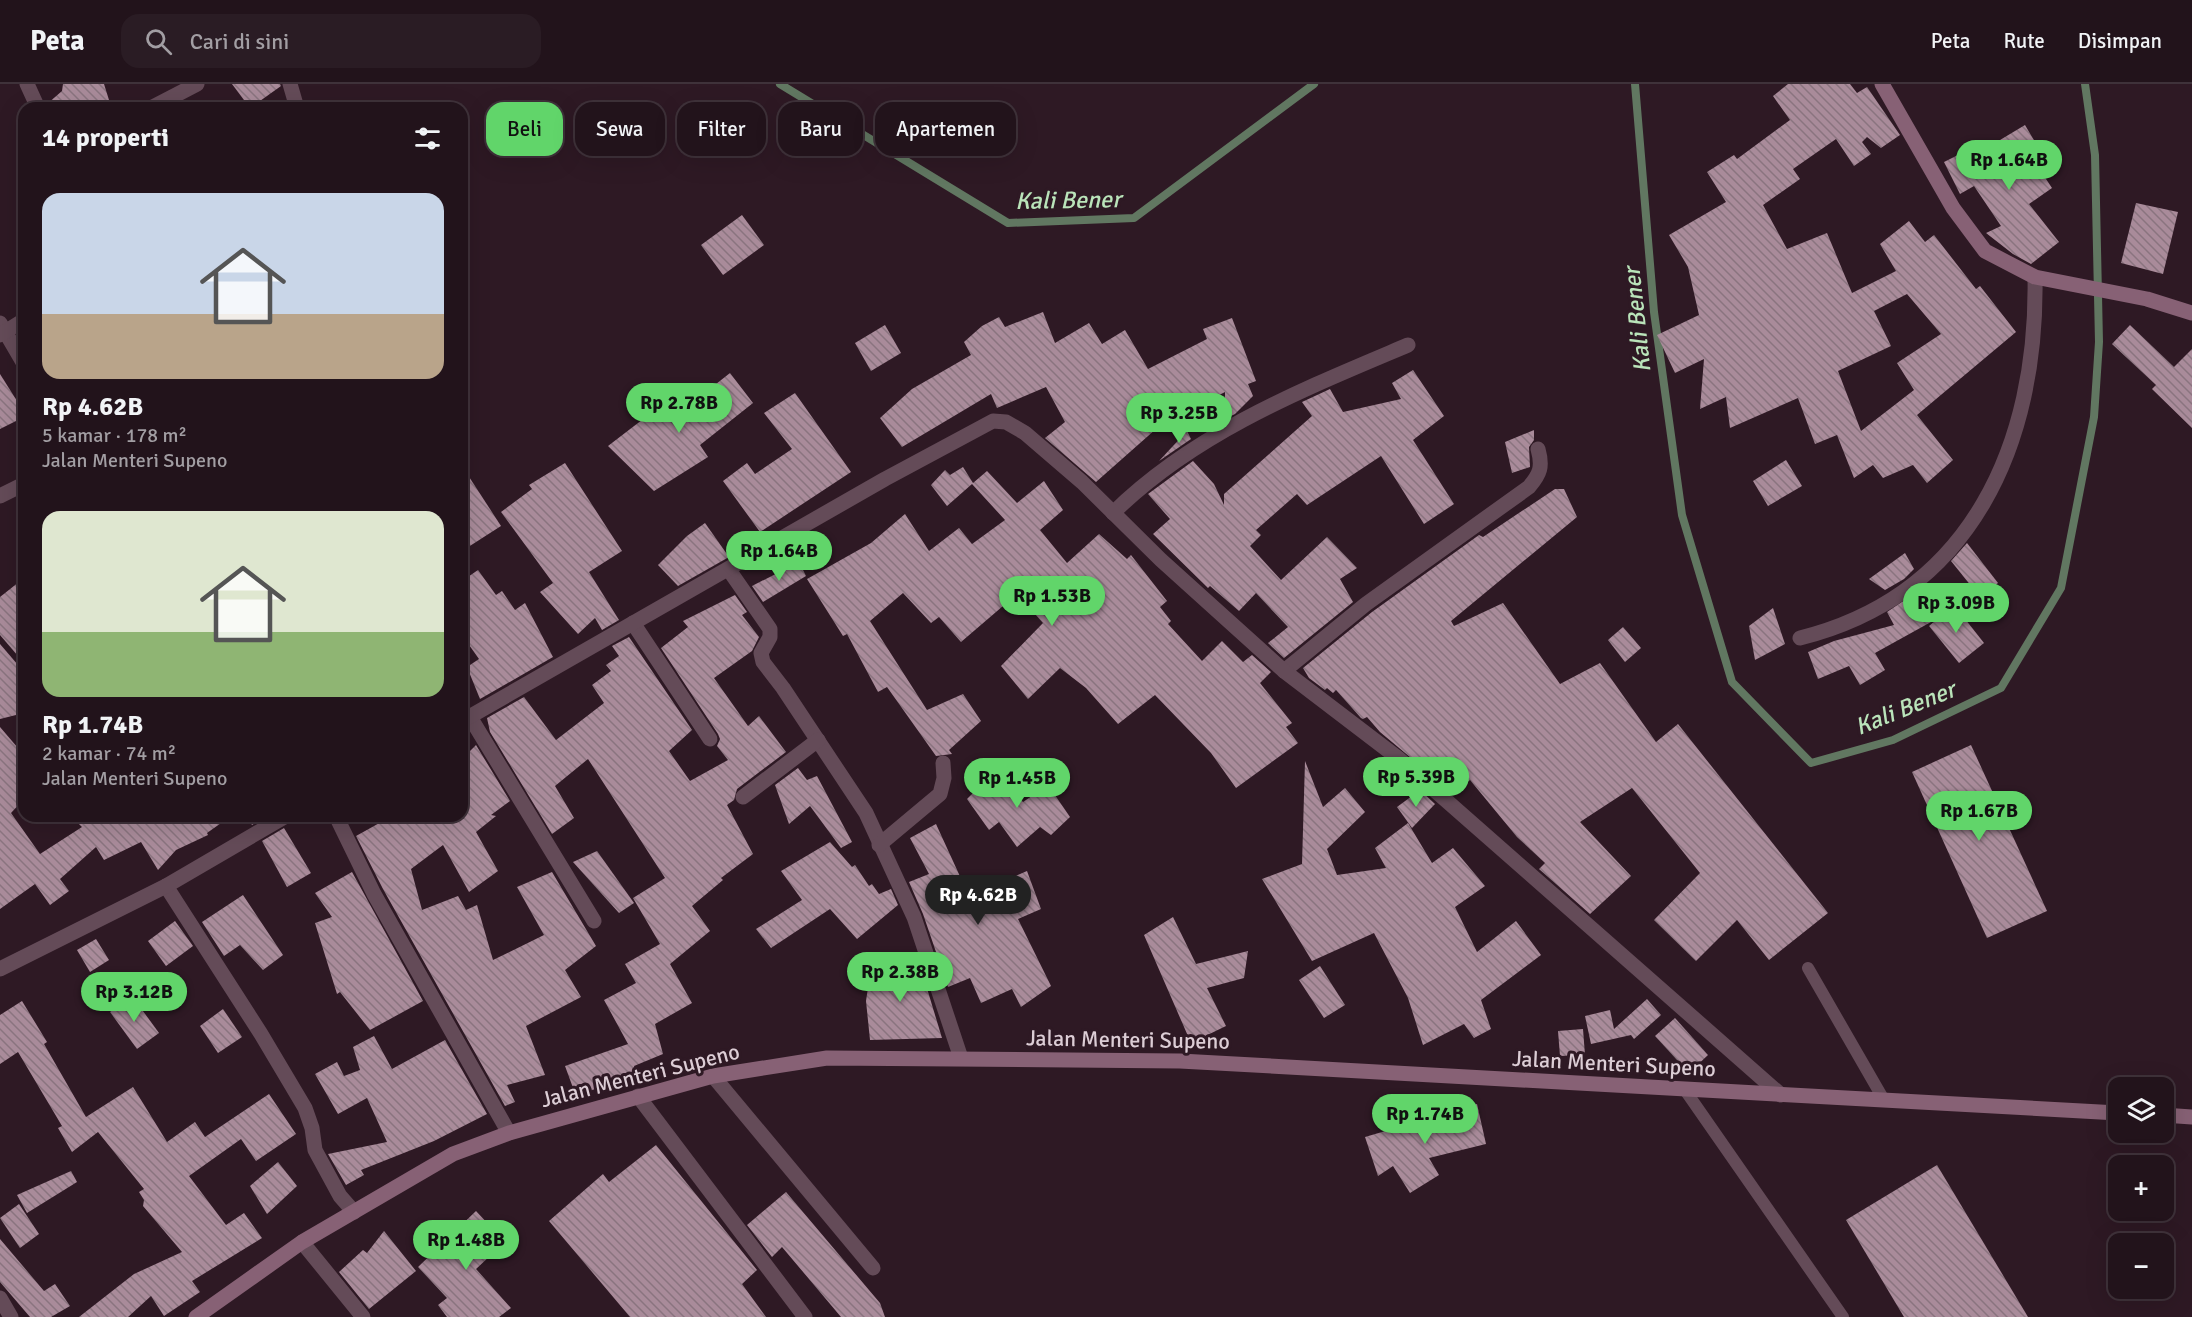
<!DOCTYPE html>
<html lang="id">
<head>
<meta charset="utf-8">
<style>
	:root { --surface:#22131b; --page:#2a1c24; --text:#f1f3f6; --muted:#a29ea3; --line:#3f323a; --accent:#61d56a }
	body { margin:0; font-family:Signika,sans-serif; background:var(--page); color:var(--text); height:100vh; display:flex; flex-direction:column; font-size:22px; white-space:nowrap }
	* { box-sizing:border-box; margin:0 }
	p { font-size:20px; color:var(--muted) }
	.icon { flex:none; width:33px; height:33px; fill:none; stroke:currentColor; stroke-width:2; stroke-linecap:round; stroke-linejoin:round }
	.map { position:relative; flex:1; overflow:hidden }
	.sheet { position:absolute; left:18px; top:18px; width:450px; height:720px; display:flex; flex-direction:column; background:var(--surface); border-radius:18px; box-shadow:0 6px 24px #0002,0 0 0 2px var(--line) }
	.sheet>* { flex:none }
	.top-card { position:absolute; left:486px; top:18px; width:570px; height:54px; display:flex; gap:12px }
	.buttons { position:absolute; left:2108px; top:993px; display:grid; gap:12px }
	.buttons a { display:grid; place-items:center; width:66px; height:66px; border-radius:12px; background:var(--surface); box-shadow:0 6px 24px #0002,0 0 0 2px var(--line); font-size:30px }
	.price { position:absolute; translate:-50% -51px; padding:0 14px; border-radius:21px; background:var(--accent); color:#111; font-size:20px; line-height:39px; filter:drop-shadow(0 2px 3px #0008) }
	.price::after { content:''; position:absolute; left:50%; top:36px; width:18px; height:14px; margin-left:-9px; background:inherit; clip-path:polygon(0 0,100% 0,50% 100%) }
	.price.on { background:#222; color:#fff }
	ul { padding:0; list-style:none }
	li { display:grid; align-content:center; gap:12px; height:318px; padding:0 24px }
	li span { display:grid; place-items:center; height:186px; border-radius:18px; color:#555 }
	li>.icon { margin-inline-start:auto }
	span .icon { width:108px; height:108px; fill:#fffc; stroke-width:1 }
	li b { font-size:26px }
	h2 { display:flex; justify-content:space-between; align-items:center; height:72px; padding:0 24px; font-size:26px }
	.chip { padding:0 21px; border-radius:18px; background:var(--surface); box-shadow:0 6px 24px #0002,0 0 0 2px var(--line); font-size:21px; line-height:54px }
	.chip.on { background:var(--accent); color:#111 }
	header { display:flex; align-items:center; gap:36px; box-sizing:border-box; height:84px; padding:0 30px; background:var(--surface); border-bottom:2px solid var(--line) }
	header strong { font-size:28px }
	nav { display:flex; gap:33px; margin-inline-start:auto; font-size:21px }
	.search { width:420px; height:54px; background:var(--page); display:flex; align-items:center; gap:15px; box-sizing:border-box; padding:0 21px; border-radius:18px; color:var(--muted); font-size:22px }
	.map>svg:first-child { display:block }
</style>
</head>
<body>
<header>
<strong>Peta</strong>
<div class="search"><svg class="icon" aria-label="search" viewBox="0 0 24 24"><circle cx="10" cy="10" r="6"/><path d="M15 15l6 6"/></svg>Cari di sini</div>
<nav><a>Peta</a><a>Rute</a><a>Disimpan</a></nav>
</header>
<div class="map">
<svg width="2192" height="1233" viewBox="0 0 2192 1233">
	<defs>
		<pattern id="building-back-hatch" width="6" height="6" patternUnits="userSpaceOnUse" patternTransform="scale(1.5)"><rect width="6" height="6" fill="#a98b9a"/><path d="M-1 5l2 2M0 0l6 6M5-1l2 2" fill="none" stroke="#8a747f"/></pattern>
	</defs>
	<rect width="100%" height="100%" fill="#2e1924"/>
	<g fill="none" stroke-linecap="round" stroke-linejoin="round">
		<!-- stream -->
		<g stroke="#617761" stroke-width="8">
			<path d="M 780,0 L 1008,139 L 1134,134 L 1314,0"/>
			<path d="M 1635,0 L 1654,228 L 1682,431 L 1732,598 L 1811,679 L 1893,656 L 2001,604 L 2061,504 L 2094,333 L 2099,258 L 2095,71 L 2085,0"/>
		</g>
	</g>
	<!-- building -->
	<g fill="url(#building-back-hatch)" fill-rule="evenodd">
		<path d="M 63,0 L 104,0 L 109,16 L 99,24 L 48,24 L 47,20 L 62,7 Z"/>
		<path d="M 232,0 L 280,0 L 281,2 L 250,24 Z"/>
		<path d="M 1788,0 L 1850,0 L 1857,9 L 1867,3 L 1900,51 L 1881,64 L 1867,53 L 1862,58 L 1871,70 L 1854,82 L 1836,55 L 1793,85 L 1800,95 L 1763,121 L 1787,165 L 1827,149 L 1852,209 L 1896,187 L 1880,160 L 1909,137 L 1925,158 L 1934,151 L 1976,205 L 1980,202 L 2016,248 L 1917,331 L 1953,376 L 1927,399 L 1913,381 L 1883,394 L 1873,381 L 1854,394 L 1837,351 L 1815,360 L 1798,314 L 1730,344 L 1726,313 L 1700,325 L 1704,275 L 1675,289 L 1657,251 L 1699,231 L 1688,183 L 1669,151 L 1726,118 L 1707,88 L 1734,71 L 1737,75 L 1790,36 L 1773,12 ZM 1907,210 L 1941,250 L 1897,279 L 1914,306 L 1861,347 L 1838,287 L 1891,262 L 1874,227 Z"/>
		<path d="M 2025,41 L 2048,80 L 2038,83 L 2052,104 L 2029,120 L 2059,158 L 2031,180 L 2013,170 L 1986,149 L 2001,142 L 1974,102 L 1960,110 L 1944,78 L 1972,64 L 1975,71 Z"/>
		<path d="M 2136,119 L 2178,128 L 2163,190 L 2121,179 Z"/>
		<path d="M 742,131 L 764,161 L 723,191 L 701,161 Z"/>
		<path d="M 1043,228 L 1055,259 L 1089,239 L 1102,260 L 1125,246 L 1148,285 L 1207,255 L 1203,245 L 1232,234 L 1256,297 L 1248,300 L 1253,312 L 1235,330 L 1225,335 L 1225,308 L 1167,338 L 1165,337 L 1096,398 L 1045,354 L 1065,338 L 1046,303 L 997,324 L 991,310 L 902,363 L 880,334 L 912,305 L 971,271 L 964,258 L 982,242 L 999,233 L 1005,243 Z"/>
		<path d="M 885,241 L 901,269 L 871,287 L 855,259 Z"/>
		<path d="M 2130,241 L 2174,283 L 2192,265 L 2192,344 L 2152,305 L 2156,301 L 2112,260 Z"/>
		<path d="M 1413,286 L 1444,332 L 1413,356 L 1454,420 L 1424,440 L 1381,372 L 1307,421 L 1297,410 L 1256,446 L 1261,451 L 1250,462 L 1281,496 L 1327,453 L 1357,484 L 1340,495 L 1353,518 L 1284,574 L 1268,559 L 1288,543 L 1256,509 L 1239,527 L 1210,502 L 1208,504 L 1153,450 L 1170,435 L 1148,410 L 1193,377 L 1214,400 L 1224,421 L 1224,410 L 1312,332 L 1302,318 L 1330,305 L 1343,328 L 1401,315 L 1392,299 Z"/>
		<path d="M 730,289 L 753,319 L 700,361 L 708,373 L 654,407 L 608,362 L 668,316 L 678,330 Z"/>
		<path d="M 0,290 L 24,328 L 24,333 L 0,345 Z"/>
		<path d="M 795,309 L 851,388 L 760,448 L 723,397 L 747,379 L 755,390 L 792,365 L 764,329 Z"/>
		<path d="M 1534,346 L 1534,356 L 1529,363 L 1530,383 L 1512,389 L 1505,358 Z"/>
		<path d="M 1187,347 L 1191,355 L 1159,377 Z"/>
		<path d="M 1786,376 L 1802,402 L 1768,422 L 1753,397 Z"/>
		<path d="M 565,379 L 622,467 L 589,488 L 619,536 L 602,546 L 595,534 L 578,550 L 540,508 L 553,499 L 501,428 L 532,405 L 529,401 Z"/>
		<path d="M 462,382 L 501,442 L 462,467 Z"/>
		<path d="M 963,383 L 973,399 L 987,387 L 1017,419 L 1044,397 L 1063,426 L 1040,446 L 1067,479 L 1099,450 L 1127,475 L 1131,471 L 1167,517 L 1160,523 L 1171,537 L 1168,540 L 1202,577 L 1222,557 L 1243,578 L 1252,571 L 1271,588 L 1260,599 L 1292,639 L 1286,643 L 1298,659 L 1236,704 L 1211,669 L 1155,611 L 1118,640 L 1086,604 L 1060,584 L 1028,615 L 1001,582 L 1043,539 L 1017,510 L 961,558 L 939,533 L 931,539 L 903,509 L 870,537 L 927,626 L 963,610 L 981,637 L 949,666 L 952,670 L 936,672 L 887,603 L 878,608 L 847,550 L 843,552 L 807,495 L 871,459 L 905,430 L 929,467 L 959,444 L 972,460 L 1005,436 L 972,400 L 947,422 L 931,401 L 945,386 L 950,391 Z"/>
		<path d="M 1555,405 L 1564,405 L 1577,433 L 1451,537 L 1454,542 L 1503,519 L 1560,600 L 1600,579 L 1656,658 L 1678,640 L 1828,829 L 1769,876 L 1737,836 L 1696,877 L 1654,836 L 1700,789 L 1632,704 L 1580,738 L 1631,792 L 1590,830 L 1539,785 L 1545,779 L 1517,753 L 1470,696 L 1453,709 L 1380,648 L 1367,633 L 1363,635 L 1361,634 L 1336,606 L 1333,609 L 1327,604 L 1325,606 L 1309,594 L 1303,584 L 1372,528 L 1479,451 L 1483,453 Z"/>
		<path d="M 705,439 L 729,473 L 678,502 L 658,481 L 687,452 Z"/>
		<path d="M 1967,459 L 1998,499 L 1980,513 L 1951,477 Z"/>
		<path d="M 1905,469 L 1914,485 L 1904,495 L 1885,506 L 1869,495 Z"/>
		<path d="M 799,478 L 806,492 L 763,518 L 752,502 Z"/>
		<path d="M 478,486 L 496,511 L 502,507 L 515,526 L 525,519 L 553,573 L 480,615 L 467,583 L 479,575 L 462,551 L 462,497 Z"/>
		<path d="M 24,494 L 24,579 L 0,551 L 0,513 Z"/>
		<path d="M 1924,503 L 1940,533 L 1875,569 L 1885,586 L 1860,601 L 1849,582 L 1818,595 L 1808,568 L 1834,557 L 1894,541 L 1887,528 Z"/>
		<path d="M 735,511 L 747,528 L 742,531 L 759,553 L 752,567 L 714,594 L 748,642 L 759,632 L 786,668 L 737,705 L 734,716 L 727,721 L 753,770 L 721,794 L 723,796 L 692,822 L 710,847 L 670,880 L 692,919 L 655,940 L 663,970 L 634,982 L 636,990 L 576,1012 L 565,982 L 628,960 L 604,916 L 636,899 L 625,880 L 660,860 L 633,814 L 665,794 L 588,675 L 555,702 L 574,734 L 552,750 L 490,648 L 487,634 L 524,613 L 556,656 L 604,619 L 592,601 L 611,587 L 606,581 L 619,572 L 612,562 L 629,553 L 692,646 L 669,667 L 690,697 L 728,676 L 717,662 L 720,655 L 718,650 L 661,564 L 688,543 L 683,537 Z"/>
		<path d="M 1954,521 L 1984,559 L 1959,579 L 1929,542 Z"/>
		<path d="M 1773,524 L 1785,560 L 1755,576 L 1749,542 Z"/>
		<path d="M 1623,543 L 1641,564 L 1625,578 L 1608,556 Z"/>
		<path d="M 0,560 L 24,588 L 24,629 L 0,635 Z"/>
		<path d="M 0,643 L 24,671 L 24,715 L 11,729 L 40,770 L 82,743 L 71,732 L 231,732 L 207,749 L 208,751 L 176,766 L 158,786 L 141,758 L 104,776 L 96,763 L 60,795 L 69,807 L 50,821 L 35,800 L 0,825 Z"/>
		<path d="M 476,661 L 510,717 L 491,731 L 496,732 L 476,748 L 498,787 L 469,808 L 443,761 L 411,785 L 422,826 L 458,812 L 466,826 L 477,821 L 493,876 L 544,851 L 517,803 L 552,788 L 596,862 L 565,886 L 581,913 L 526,942 L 545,991 L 507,1001 L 515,1018 L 505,1022 L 383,805 L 356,752 L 392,732 L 462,732 L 462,675 Z"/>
		<path d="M 1971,661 L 2047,827 L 1987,854 L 1912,688 Z"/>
		<path d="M 1305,677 L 1323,723 L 1345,704 L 1365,728 L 1327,765 L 1337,791 L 1386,784 L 1375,764 L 1408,739 L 1432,779 L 1453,764 L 1485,802 L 1455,823 L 1477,868 L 1516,837 L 1541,871 L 1481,916 L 1491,945 L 1474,954 L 1464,940 L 1423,961 L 1408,914 L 1374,849 L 1312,877 L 1262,795 L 1302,780 Z"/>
		<path d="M 798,684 L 807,696 L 817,692 L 852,758 L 841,764 L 810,722 L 789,740 L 775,701 Z"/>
		<path d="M 997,685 L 1023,718 L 1048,701 L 1070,733 L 1051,751 L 1040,743 L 1017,763 L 999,738 L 989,746 L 967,715 Z"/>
		<path d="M 1420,706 L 1435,720 L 1412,744 L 1397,723 Z"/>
		<path d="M 247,732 L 267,732 L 252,741 Z"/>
		<path d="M 936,740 L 969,812 L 1027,787 L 1041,825 L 1018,835 L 1051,902 L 1021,923 L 1012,905 L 981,919 L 970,894 L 948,903 L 923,830 L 909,798 L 929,790 L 910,754 Z"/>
		<path d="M 284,744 L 311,789 L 287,803 L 262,757 Z"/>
		<path d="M 830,758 L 852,783 L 855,781 L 869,802 L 872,800 L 879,810 L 891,805 L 898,821 L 857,855 L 830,825 L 771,864 L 756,845 L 802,816 L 781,787 Z"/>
		<path d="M 597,767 L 634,819 L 619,829 L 573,778 Z"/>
		<path d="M 352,788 L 423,917 L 370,946 L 340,908 L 337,910 L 315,839 L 332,833 L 315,809 Z"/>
		<path d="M 243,811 L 283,871 L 263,886 L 240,861 L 224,872 L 202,838 Z"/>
		<path d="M 1173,833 L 1196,880 L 1248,867 L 1244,894 L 1207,904 L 1226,942 L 1191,959 L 1144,851 Z"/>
		<path d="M 175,837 L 193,862 L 166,882 L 148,857 Z"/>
		<path d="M 96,855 L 109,876 L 90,888 L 77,866 Z"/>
		<path d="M 872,877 L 919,878 L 942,954 L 870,956 L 866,917 Z"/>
		<path d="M 1320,882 L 1345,921 L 1324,934 L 1299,896 Z"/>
		<path d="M 132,912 L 159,949 L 137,965 L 110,928 Z"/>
		<path d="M 1647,915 L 1661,931 L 1634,955 L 1631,951 L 1591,960 L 1585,932 L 1610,926 L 1614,945 Z"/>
		<path d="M 22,917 L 47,958 L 44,960 L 86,1033 L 133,1003 L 167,1058 L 195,1038 L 205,1053 L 269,1010 L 296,1050 L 256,1077 L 241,1055 L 189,1092 L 226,1141 L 244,1129 L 262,1154 L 192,1197 L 200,1208 L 164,1232 L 151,1212 L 128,1233 L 79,1233 L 134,1190 L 182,1168 L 143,1122 L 144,1116 L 139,1108 L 144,1105 L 98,1048 L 72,1068 L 58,1044 L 62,1042 L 18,968 L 0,980 L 0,931 Z"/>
		<path d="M 223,925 L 242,953 L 218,969 L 200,942 Z"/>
		<path d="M 1675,934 L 1708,971 L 1689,989 L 1655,952 Z"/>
		<path d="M 1583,945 L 1585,971 L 1560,972 L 1558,947 Z"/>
		<path d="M 374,952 L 392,985 L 445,956 L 487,1030 L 434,1057 L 361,1086 L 364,1091 L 346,1101 L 328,1070 L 387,1058 L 367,1014 L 338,1030 L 315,990 L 337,978 L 344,992 L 360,986 L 353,963 Z"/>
		<path d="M 1477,1020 L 1486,1060 L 1429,1074 L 1439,1091 L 1410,1109 L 1393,1082 L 1378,1092 L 1365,1053 Z"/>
		<path d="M 656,1061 L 757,1186 L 742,1200 L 766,1233 L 630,1233 L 549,1137 L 603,1090 L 609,1098 Z"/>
		<path d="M 278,1078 L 297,1102 L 267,1130 L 250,1102 Z"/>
		<path d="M 1937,1081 L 2028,1233 L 1904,1233 L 1846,1136 Z"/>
		<path d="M 71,1087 L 77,1098 L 27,1129 L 17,1111 Z"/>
		<path d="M 786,1108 L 880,1219 L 885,1233 L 841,1233 L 782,1163 L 772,1173 L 747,1141 Z"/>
		<path d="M 19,1120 L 39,1150 L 20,1164 L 0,1134 Z"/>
		<path d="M 476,1127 L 505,1158 L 476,1185 L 511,1224 L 499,1233 L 447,1233 L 438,1221 L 447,1214 L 418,1183 Z"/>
		<path d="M 384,1147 L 416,1187 L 369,1225 L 339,1188 L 363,1166 L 367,1169 Z"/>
		<path d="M 0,1155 L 44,1207 L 55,1200 L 70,1222 L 51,1233 L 30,1233 L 0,1198 Z"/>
	</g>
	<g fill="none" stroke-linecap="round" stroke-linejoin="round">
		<!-- lane -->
		<g stroke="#644b58" stroke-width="12">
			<path d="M 1808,884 L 1884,1016"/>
			<path d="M 1685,1006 L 1843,1233"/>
		</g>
		<!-- street -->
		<g stroke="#644b58" stroke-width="15">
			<path d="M 27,0 L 38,24"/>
			<path d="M 290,0 L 297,24"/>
			<path d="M 151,24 L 197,0"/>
			<path d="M 0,239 L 24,280"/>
			<path d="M 0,251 L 24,236"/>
			<path d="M 0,412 L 24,400"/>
			<path d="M 1113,429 C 1195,348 1304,305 1408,261"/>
			<path d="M 729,486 L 770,545 L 770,553 L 761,569 L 763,578 L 783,604 L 866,729 L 914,833 L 961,974"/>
			<path d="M 633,539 L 710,655"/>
			<path d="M 1800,554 C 1972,511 2038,359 2035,193"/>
			<path d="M 1284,587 L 1366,520 L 1529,403 C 1540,390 1543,383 1538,365"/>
			<path d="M 470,633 L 594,837"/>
			<path d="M 462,637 L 885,395 L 993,337 L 1006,338 L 1025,349 L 1082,398 L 1161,476 L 1284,587 L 1398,674 L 1781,1011"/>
			<path d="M 743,713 L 818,656"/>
			<path d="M 336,732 L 374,810 L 509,1049"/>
			<path d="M 879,761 L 940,710 L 944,694 L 943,679"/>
			<path d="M 166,802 L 261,950 L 305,1024 L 312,1044 L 315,1066 L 340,1112 L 354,1128"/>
			<path d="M 0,885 L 166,802 L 286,732"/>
			<path d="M 713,992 L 873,1184"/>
			<path d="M 638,1012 L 805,1233"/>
			<path d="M 302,1158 L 363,1233"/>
			<path d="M 0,1214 L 11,1233"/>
		</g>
		<!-- secondary -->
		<g stroke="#876175" stroke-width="15">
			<path d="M 1882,0 L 1953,124 L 1985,167 L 2035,193 L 2147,215 L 2192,229"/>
			<path d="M 2163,1031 L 2192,1033"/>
			<path d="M 196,1233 L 302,1158 L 453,1070 L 509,1049 L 713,992 L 827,974 L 1180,977 L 2118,1029"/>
		</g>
	</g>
	<g text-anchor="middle" stroke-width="6" stroke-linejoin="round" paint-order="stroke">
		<!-- street labels -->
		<g font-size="22" fill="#dccdd5" stroke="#2e1924">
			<text transform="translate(1128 955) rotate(1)" y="8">Jalan Menteri Supeno</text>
			<text transform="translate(1614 979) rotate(3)" y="8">Jalan Menteri Supeno</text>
			<text transform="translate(640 991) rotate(-14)" y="8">Jalan Menteri Supeno</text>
		</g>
		<!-- water labels -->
		<g font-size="24" font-style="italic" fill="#bae4ba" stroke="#2e1924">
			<text transform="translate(1068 116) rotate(-1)" y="8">Kali Bener</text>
			<text transform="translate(1637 236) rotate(-96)" y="8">Kali Bener</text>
			<text transform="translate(1905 624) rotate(-22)" y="8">Kali Bener</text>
		</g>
	</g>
</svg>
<div class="buttons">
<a><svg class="icon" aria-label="layers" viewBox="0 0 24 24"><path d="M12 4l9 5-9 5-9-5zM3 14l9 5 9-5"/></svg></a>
<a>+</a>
<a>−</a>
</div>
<b class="price" style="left:2009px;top:107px">Rp 1.64B</b>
<b class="price" style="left:679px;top:350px">Rp 2.78B</b>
<b class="price" style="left:1179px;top:360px">Rp 3.25B</b>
<b class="price" style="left:779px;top:498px">Rp 1.64B</b>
<b class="price" style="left:1052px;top:543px">Rp 1.53B</b>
<b class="price" style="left:1956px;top:550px">Rp 3.09B</b>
<b class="price" style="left:1416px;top:724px">Rp 5.39B</b>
<b class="price" style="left:1017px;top:725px">Rp 1.45B</b>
<b class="price" style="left:1979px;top:758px">Rp 1.67B</b>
<b class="price on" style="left:978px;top:842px">Rp 4.62B</b>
<b class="price" style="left:900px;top:919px">Rp 2.38B</b>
<b class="price" style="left:134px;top:939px">Rp 3.12B</b>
<b class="price" style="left:1425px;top:1061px">Rp 1.74B</b>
<b class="price" style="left:466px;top:1187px">Rp 1.48B</b>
<div class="top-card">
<a class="chip on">Beli</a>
<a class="chip">Sewa</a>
<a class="chip">Filter</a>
<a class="chip">Baru</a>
<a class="chip">Apartemen</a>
</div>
<section class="sheet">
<h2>14 properti<svg class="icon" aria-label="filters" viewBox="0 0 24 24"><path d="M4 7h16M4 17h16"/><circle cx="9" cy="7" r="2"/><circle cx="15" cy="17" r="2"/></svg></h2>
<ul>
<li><span style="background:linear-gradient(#c9d6e8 65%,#b9a48a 0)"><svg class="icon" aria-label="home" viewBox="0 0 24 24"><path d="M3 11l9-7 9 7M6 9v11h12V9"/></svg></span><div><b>Rp 4.62B</b><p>5 kamar · 178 m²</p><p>Jalan Menteri Supeno</p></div></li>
<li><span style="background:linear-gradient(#dfe7d0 65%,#8fb573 0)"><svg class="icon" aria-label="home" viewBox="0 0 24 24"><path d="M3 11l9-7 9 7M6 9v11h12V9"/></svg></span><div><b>Rp 1.74B</b><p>2 kamar · 74 m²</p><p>Jalan Menteri Supeno</p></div></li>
</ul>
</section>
</div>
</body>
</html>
